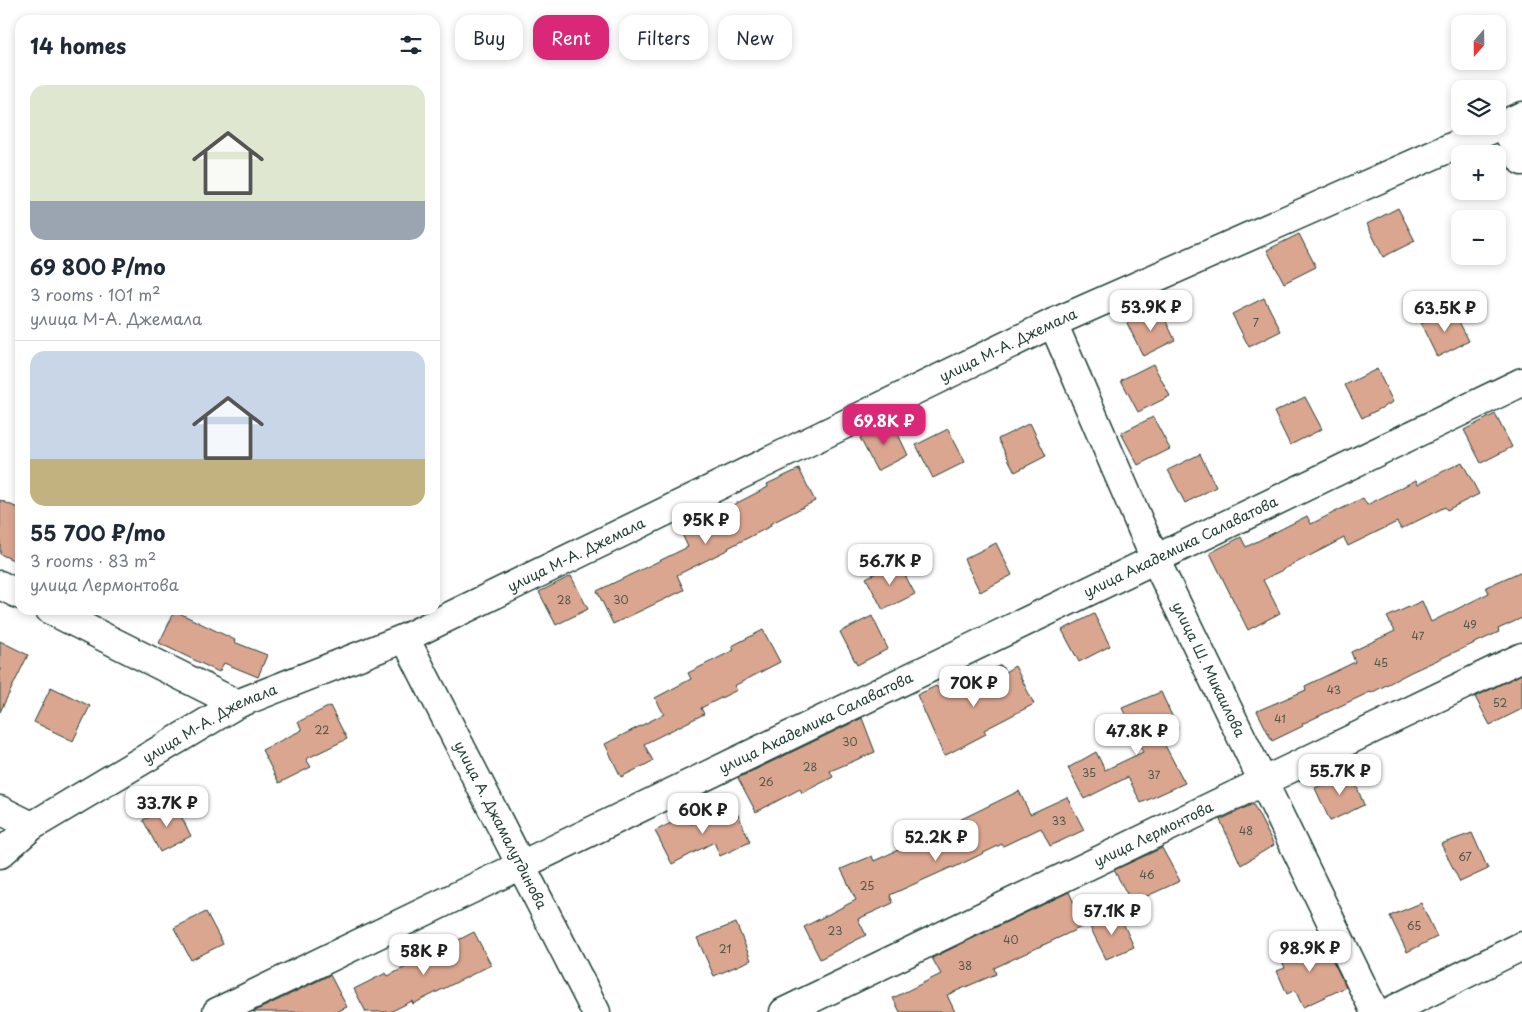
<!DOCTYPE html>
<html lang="en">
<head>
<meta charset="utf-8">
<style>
	:root { --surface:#fff; --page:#f2f2f3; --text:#1f2937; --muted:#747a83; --line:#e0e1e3; --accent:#db2777 }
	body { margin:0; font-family:"Playpen Sans",sans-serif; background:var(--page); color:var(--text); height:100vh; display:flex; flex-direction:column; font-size:19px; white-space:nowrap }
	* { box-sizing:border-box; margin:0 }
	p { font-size:16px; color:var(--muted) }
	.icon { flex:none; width:28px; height:28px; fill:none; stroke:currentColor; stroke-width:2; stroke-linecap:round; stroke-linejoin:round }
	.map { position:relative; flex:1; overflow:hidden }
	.details { position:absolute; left:15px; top:15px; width:425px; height:600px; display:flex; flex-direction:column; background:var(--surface); border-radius:15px; box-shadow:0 2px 8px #0003 }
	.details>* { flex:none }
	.hud { position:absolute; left:455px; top:15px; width:475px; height:45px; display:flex; gap:10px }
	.needle { width:32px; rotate:200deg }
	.tools { position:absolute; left:1451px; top:15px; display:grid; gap:10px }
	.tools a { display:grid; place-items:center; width:55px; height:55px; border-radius:10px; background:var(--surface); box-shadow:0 2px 8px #0003; font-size:25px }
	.price { position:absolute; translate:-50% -42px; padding:0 11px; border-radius:10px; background:#fff; color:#222; font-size:16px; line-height:32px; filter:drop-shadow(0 1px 2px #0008) }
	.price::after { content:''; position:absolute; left:50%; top:30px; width:15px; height:11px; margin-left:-8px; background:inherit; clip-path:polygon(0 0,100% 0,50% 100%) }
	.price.on { background:var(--accent); color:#fff }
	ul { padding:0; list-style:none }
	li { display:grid; align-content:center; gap:10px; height:265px; padding:0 15px }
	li+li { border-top:1px solid var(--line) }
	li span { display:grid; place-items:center; height:155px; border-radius:15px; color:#555 }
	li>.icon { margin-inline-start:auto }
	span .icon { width:90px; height:90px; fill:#fffc; stroke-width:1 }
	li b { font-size:21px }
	h2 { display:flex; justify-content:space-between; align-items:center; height:60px; padding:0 15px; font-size:21px }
	.chip { padding:0 18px; border-radius:15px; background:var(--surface); box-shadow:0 2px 8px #0003; font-size:18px; line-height:45px }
	.chip.on { background:var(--accent); color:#fff }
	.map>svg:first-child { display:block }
</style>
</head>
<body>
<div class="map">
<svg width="1522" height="1012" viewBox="0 0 1522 1012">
	<rect width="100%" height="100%" fill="#fff"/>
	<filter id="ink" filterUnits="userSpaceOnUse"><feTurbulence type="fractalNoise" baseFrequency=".02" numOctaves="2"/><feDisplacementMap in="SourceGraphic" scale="10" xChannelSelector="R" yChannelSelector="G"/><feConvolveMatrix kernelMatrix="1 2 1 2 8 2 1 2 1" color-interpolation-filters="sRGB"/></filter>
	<g filter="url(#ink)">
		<!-- building -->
		<g fill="#dba690" stroke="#1f3d34">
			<path d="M 1398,208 L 1415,241 L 1383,257 L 1367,224 Z"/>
			<path d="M 1299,234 L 1316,267 L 1284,283 L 1267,250 Z"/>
			<path d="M 1264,298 L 1281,331 L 1249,347 L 1232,314 Z"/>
			<path d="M 1159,307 L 1175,340 L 1143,356 L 1127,323 Z"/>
			<path d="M 1452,308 L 1469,341 L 1437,357 L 1421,324 Z"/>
			<path d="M 1153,364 L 1170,396 L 1138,412 L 1121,380 Z"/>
			<path d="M 1377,369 L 1393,402 L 1362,418 L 1345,385 Z"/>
			<path d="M 1305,397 L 1322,429 L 1290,445 L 1274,412 Z"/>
			<path d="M 1495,414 L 1512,447 L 1481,463 L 1464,430 Z"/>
			<path d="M 1153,417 L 1170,449 L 1138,465 L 1121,433 Z"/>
			<path d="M 892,422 L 908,455 L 877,471 L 860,438 Z"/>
			<path d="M 1030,423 L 1046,456 L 1015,472 L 998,439 Z"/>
			<path d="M 948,429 L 965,462 L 933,478 L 916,445 Z"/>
			<path d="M 1200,454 L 1216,487 L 1185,503 L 1168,470 Z"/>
			<path d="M 1462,462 L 1479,494 L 1447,510 L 1445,507 L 1401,529 L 1397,522 L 1348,546 L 1344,538 L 1263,580 L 1280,613 L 1248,630 L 1210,553 L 1241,537 L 1246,547 L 1307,516 L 1311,524 L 1363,498 L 1367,505 L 1416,480 L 1418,484 Z"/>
			<path d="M 799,469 L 815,501 L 770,524 L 771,526 L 728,548 L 729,549 L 677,575 L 684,590 L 613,624 L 597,591 L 688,547 L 681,532 L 768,487 L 767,484 Z"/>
			<path d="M 0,500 L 20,509 L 20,563 L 0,554 Z"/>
			<path d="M 996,543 L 1012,575 L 980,592 L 964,559 Z"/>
			<path d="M 898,562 L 915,594 L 883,610 L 866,578 Z"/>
			<path d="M 1522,571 L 1522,618 L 1498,629 L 1499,632 L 1411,672 L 1371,693 L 1370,692 L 1302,724 L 1303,726 L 1272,741 L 1257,711 L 1306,690 L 1305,686 L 1355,662 L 1351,652 L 1395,631 L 1387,617 L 1422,601 L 1431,622 L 1489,593 L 1486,587 Z"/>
			<path d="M 571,576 L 588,609 L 556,625 L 539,592 Z"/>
			<path d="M 175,611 L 235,640 L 234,642 L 267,655 L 258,677 L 224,663 L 219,672 L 159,643 Z"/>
			<path d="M 1094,614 L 1110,646 L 1079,662 L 1062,630 Z"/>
			<path d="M 872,616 L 888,649 L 857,665 L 840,632 Z"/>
			<path d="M 763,630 L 780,662 L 734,686 L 737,690 L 701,708 L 704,714 L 644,744 L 653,761 L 621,777 L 605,744 L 664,714 L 655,698 L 691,679 L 688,673 L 734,650 L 732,646 Z"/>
			<path d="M 0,641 L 28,655 L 0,712 Z"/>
			<path d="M 1001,665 L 1005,672 L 1015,666 L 1034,704 L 984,730 L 986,734 L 944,756 L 917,695 L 936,686 L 940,690 L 949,688 L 960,695 L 988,679 L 985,673 Z"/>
			<path d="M 1522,674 L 1522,709 L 1490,725 L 1475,697 Z"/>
			<path d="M 51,687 L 90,706 L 73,741 L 34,722 Z"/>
			<path d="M 1161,692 L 1178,729 L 1160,736 L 1185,783 L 1141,803 L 1128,777 L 1084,799 L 1068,768 L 1096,752 L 1105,770 L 1143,752 L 1122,708 Z"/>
			<path d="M 330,706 L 347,739 L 306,759 L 311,767 L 279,783 L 262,750 L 302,730 L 298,722 Z"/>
			<path d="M 862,718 L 875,752 L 830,771 L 833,777 L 802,793 L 800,789 L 756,812 L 738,778 Z"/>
			<path d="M 1337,769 L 1353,777 L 1364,805 L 1330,821 L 1315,788 L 1332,781 Z"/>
			<path d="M 1019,791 L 1030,814 L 1067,797 L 1084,830 L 1050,846 L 1041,828 L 1003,846 L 1002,844 L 953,868 L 952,867 L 890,895 L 893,903 L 858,919 L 866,935 L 820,959 L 804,927 L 856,900 L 841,869 L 872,856 L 874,861 L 935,833 L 935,832 Z"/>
			<path d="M 175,804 L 191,836 L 160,852 L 143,820 Z"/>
			<path d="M 1253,804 L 1274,845 L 1241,865 L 1220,820 Z"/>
			<path d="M 734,805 L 750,842 L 720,856 L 714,842 L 672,864 L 655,831 L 687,815 L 691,824 Z"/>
			<path d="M 1472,833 L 1488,869 L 1460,882 L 1441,844 Z"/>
			<path d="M 1162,848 L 1180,881 L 1132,903 L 1114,870 Z"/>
			<path d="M 1069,892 L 1084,926 L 994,968 L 996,974 L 947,995 L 955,1012 L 900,1012 L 893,998 L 941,974 L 932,958 Z"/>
			<path d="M 1421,903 L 1437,937 L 1407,952 L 1390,916 Z"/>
			<path d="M 206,912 L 223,944 L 191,960 L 174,928 Z"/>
			<path d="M 1118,912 L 1134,947 L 1106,959 L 1089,925 Z"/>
			<path d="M 736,923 L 751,960 L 714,976 L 697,938 Z"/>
			<path d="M 474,932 L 491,965 L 413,1004 L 412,1001 L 390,1012 L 366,1012 L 354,989 L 386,973 L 388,976 Z"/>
			<path d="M 1321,937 L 1346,987 L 1303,1007 L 1295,990 L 1287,994 L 1277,971 L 1285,968 L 1280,956 Z"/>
			<path d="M 330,975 L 347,1007 L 336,1012 L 253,1012 Z"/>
		</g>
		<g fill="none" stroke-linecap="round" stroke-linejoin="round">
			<defs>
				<g id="minor">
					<path d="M 1504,124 L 1522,161"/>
					<path id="s1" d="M 1053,323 L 1155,559 L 1375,1012"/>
					<path d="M 0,585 L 20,595"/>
					<path d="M 50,610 L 237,704"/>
					<path id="s2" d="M 405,638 L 596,1012"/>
					<path d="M 0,810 L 32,826"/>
					<path id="s3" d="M 0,854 L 32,826 L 237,704 L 405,638 L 1053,323 L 1522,116"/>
					<path id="s4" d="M 217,1012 L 1522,382"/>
					<path id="s5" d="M 784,1012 L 1522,657"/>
					<path d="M 1389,1012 L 1522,946"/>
				</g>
			</defs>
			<!-- minor casing -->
			<use href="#minor" stroke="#1f3d34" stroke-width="31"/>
			<!-- minor -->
			<use href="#minor" stroke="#fff" stroke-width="28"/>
		</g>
	</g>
	<g text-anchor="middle" stroke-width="4.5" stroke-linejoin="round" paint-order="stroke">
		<!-- number labels -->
		<g font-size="11" fill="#4e574b">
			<text x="1256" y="327">7</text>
			<text x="564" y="604">28</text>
			<text x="621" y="604">30</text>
			<text x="1470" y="629">49</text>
			<text x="1418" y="640">47</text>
			<text x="1381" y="667">45</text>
			<text x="1334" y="694">43</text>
			<text x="1500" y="707">52</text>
			<text x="1280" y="723">41</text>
			<text x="322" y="734">22</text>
			<text x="850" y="746">30</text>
			<text x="810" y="771">28</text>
			<text x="1089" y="777">35</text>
			<text x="1154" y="779">37</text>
			<text x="766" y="786">26</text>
			<text x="1059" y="825">33</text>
			<text x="1246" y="835">48</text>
			<text x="1465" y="861">67</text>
			<text x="1147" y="879">46</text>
			<text x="867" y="890">25</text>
			<text x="1414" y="930">65</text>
			<text x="835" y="935">23</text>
			<text x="1011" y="944">40</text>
			<text x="725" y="953">21</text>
			<text x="965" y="970">38</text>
		</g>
		<!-- street labels -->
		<g font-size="14" fill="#1f3d34" stroke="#fff">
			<text dy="5" stroke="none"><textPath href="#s3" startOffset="1132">улица М-А. Джемала</textPath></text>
			<text dy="5" stroke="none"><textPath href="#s4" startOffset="1070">улица Академика Салаватова</textPath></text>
			<text dy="5" stroke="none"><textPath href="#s3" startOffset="652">улица М-А. Джемала</textPath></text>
			<text dy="5" stroke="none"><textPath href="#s1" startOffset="380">улица Ш. Микаилова</textPath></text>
			<text dy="5" stroke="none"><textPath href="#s4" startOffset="665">улица Академика Салаватова</textPath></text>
			<text dy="5" stroke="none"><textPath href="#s3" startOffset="248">улица М-А. Джемала</textPath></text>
			<text dy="5" stroke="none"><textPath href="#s2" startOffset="210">улица А. Джамалутдинова</textPath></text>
			<text dy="5" stroke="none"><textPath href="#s5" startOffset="410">улица Лермонтова</textPath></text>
		</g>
	</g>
</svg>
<div class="tools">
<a><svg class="needle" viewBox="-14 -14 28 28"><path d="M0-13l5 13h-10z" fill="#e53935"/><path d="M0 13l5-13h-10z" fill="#747a83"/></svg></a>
<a><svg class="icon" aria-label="layers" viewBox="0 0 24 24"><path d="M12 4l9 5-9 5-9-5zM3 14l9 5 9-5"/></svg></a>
<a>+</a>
<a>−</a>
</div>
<b class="price" style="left:1151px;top:332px">53.9K ₽</b>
<b class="price" style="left:1445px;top:333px">63.5K ₽</b>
<b class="price on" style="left:884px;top:446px">69.8K ₽</b>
<b class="price" style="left:706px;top:545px">95K ₽</b>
<b class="price" style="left:890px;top:586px">56.7K ₽</b>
<b class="price" style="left:974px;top:708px">70K ₽</b>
<b class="price" style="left:1137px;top:756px">47.8K ₽</b>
<b class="price" style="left:1340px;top:796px">55.7K ₽</b>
<b class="price" style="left:167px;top:828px">33.7K ₽</b>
<b class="price" style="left:703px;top:835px">60K ₽</b>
<b class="price" style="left:936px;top:862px">52.2K ₽</b>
<b class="price" style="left:1112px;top:936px">57.1K ₽</b>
<b class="price" style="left:1310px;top:973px">98.9K ₽</b>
<b class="price" style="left:424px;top:976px">58K ₽</b>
<div class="hud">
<a class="chip">Buy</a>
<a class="chip on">Rent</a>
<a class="chip">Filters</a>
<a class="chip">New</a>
</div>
<section class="details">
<h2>14 homes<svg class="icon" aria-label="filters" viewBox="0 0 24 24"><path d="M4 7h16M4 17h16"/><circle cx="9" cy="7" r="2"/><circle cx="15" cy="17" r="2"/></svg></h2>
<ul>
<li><span style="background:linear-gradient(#dfe7d0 75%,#9aa5b1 0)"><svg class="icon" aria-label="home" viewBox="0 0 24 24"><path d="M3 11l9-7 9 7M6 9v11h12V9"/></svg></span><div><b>69 800 ₽/mo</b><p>3 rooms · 101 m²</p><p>улица М-А. Джемала</p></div></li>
<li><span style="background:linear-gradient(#c9d6e8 70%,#c2b280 0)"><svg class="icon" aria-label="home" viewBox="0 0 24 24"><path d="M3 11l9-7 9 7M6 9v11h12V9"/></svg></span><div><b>55 700 ₽/mo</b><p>3 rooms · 83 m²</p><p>улица Лермонтова</p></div></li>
</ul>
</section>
</div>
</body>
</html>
